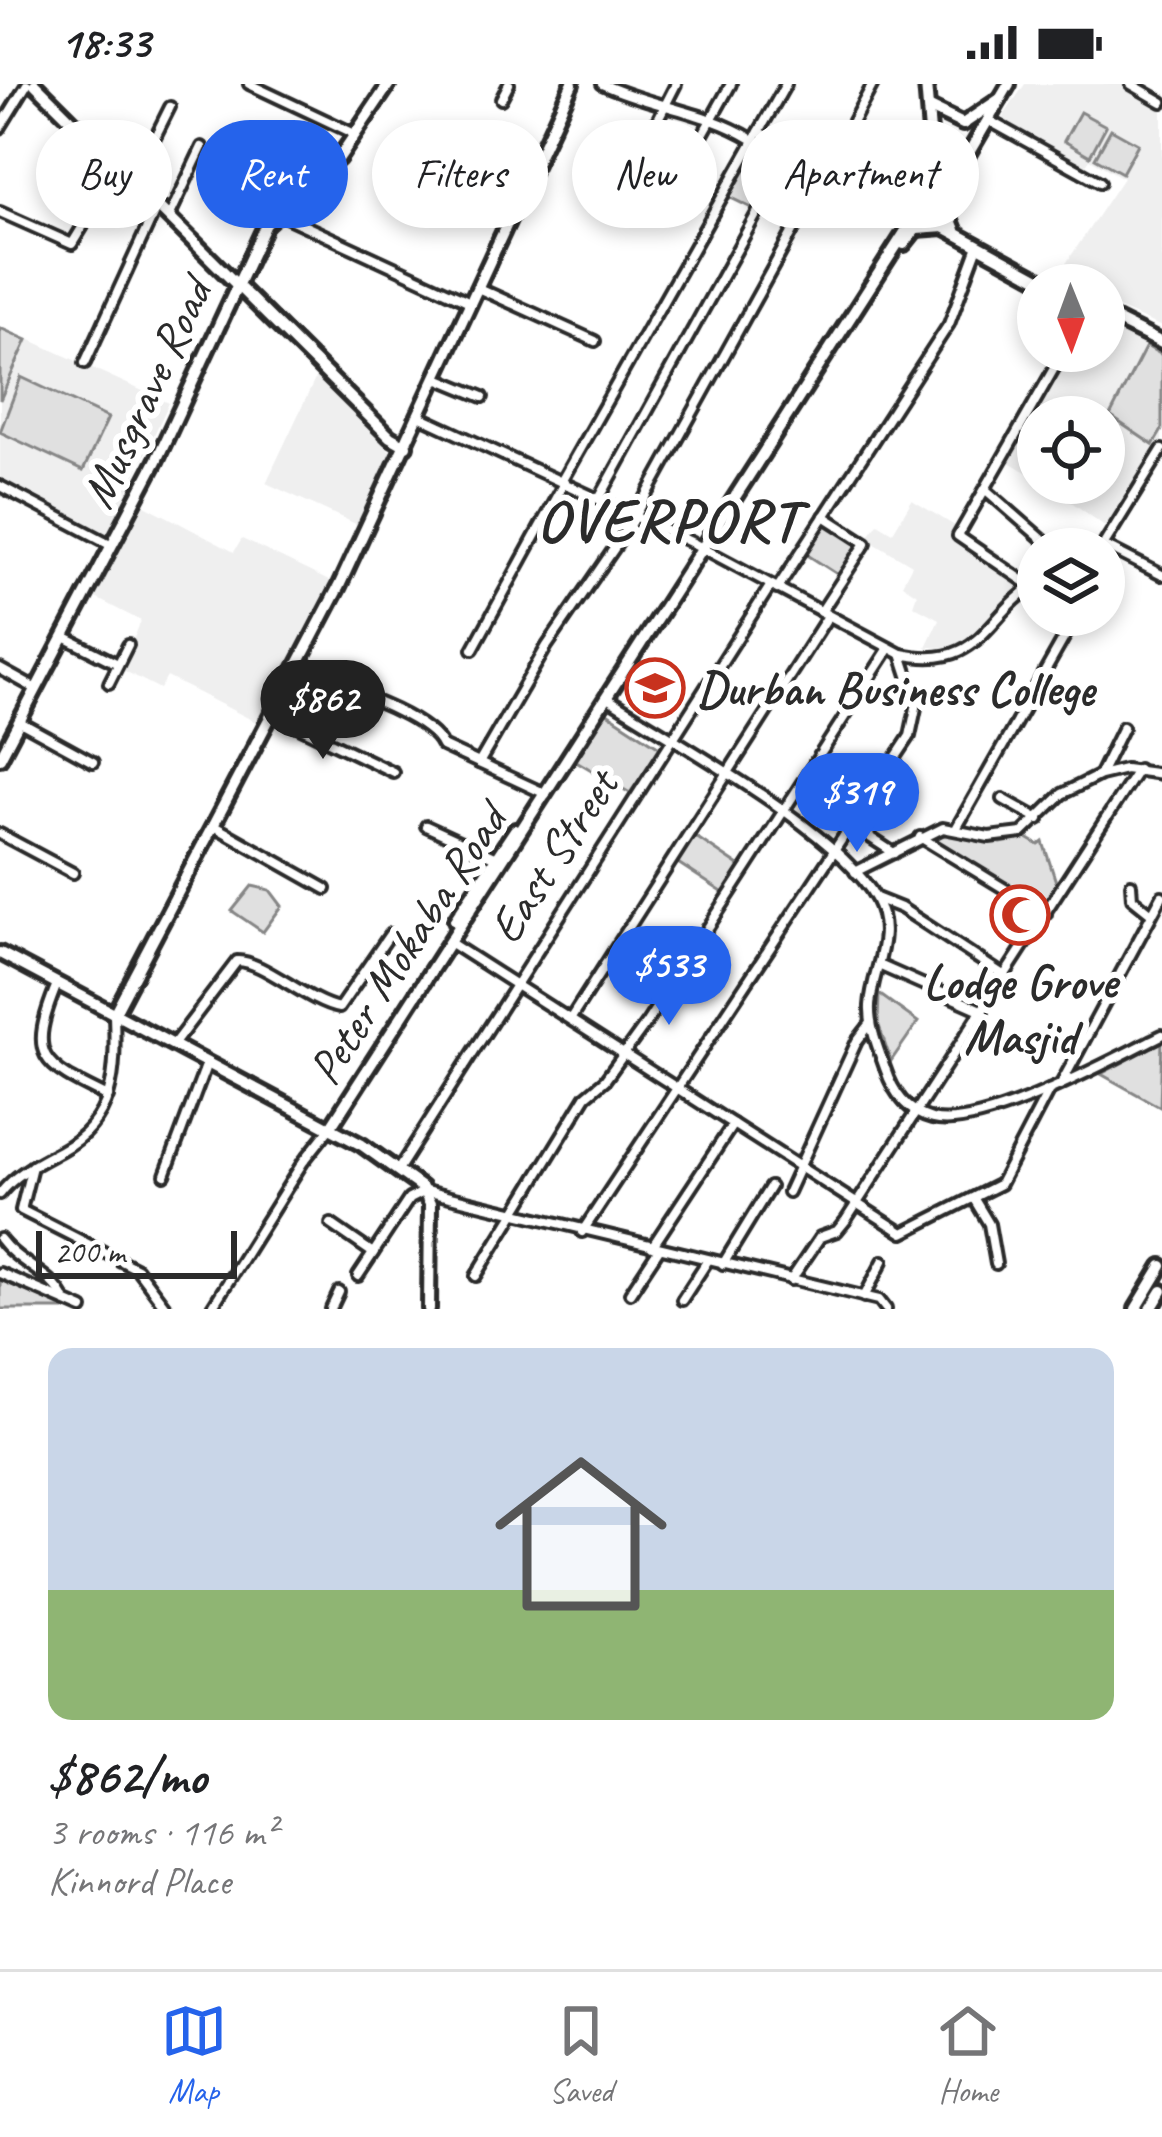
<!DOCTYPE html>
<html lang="en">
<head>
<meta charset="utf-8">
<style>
	:root { --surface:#fff; --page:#f2f2f2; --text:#202124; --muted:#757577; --line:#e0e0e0; --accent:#2563eb }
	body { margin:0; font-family:Caveat,sans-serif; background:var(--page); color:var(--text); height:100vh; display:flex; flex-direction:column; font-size:45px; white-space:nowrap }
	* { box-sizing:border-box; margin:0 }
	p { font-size:39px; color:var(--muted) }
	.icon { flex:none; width:66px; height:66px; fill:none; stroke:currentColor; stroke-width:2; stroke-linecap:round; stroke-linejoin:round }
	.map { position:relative; height:1225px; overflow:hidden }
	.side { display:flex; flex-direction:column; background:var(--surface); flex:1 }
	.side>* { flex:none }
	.hud { position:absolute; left:36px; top:36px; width:1092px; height:108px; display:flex; gap:24px }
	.needle { width:78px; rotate:179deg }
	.tools { position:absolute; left:1017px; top:180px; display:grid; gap:24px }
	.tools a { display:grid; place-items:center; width:108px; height:108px; border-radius:50%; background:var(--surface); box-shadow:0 6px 18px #0003; font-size:60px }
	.scale { position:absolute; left:36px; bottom:30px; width:201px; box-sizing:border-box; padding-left:12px; border:6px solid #2b2b2b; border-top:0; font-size:33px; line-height:42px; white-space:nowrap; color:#2b2b2b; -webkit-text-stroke:9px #fff; paint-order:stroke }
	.price { position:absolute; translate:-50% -102px; padding:0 27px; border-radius:42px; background:var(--accent); color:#fff; font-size:39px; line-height:78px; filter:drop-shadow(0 3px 6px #0008) }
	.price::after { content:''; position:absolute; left:50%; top:72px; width:36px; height:27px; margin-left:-18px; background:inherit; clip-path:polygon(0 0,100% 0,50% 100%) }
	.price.selected { background:#222; color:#fff }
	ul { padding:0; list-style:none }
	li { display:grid; align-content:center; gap:24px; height:636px; padding:0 48px }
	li+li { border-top:3px solid var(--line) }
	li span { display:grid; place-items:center; height:372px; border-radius:24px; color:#555 }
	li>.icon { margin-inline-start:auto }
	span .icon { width:216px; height:216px; fill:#fffc; stroke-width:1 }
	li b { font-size:51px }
	.chip { padding:0 42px; border-radius:54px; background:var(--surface); box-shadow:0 6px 18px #0003; font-size:42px; line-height:108px }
	.chip.selected { background:var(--accent); color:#fff }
	.status { display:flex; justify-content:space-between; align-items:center; height:84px; padding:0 60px; background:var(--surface); direction:ltr }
	.status svg { height:33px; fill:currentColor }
	.tab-bar { display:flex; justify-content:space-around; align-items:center; height:168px; border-top:3px solid var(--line); background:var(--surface); font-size:33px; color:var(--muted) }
	.tab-bar a { display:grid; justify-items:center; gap:6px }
	.tab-bar .selected { color:var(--accent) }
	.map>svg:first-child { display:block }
</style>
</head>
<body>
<div class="status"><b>18:33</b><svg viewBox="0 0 49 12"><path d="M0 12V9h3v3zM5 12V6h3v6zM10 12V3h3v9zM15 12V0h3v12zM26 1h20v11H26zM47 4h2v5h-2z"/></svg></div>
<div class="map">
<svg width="1162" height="1225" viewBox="0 0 1162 1225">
	<rect width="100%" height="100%" fill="#fff"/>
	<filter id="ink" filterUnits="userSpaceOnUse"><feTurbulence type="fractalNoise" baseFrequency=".00833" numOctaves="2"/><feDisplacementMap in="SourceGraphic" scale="24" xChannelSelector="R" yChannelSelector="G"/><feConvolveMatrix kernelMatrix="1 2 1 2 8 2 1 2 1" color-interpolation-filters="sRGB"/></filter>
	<g filter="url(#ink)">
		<!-- built -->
		<g fill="#efefef">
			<path d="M 1025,0 L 1123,0 L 1162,22 L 1162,243 L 1104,218 L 1104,201 L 1071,201 L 1057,193 L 1123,94 L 1090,75 L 1085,82 L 1005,39 L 1003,33 Z"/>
			<path d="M 1104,238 L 1162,267 L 1162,358 L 1113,448 L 1045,399 L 1104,399 L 1104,333 L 1038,333 L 1038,395 L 1009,378 L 1073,267 L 1104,267 Z"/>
			<path d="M 0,242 L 169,319 L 106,452 L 0,399 Z"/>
			<path d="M 317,291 L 391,368 L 358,441 L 266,399 Z"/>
			<path d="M 912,416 L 1001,470 L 1001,481 L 1021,498 L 971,555 L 950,564 L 926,563 L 939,535 L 913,521 L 917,510 L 902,500 L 912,481 L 867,454 L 878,439 L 893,448 Z"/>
			<path d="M 145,421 L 234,468 L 242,455 L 331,498 L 258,639 L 167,593 L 160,605 L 121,585 L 141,537 L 94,513 Z"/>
		</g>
		<!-- green -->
		<g fill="#e0e0e0" stroke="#868686" stroke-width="3">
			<path d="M 1080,28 L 1106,42 L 1090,72 L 1064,57 Z"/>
			<path d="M 1111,45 L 1138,60 L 1122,89 L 1095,74 Z"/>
			<path d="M 750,67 L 816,98 L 791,143 L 725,111 Z"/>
			<path d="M 0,244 L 27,256 L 0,316 Z"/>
			<path d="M 1146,262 L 1162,271 L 1162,346 L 1153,361 L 1110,332 Z"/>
			<path d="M 21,293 L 108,334 L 83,387 L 0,348 Z"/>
			<path d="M 825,438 L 860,460 L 840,492 L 806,470 Z"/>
			<path d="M 604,627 L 661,664 L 630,709 L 573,675 Z"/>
			<path d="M 958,749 L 1001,759 L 1027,754 L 1039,761 L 1043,758 L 1058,804 L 1044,826 L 929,753 Z"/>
			<path d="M 693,751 L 742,784 L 725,810 L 675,777 Z"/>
			<path d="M 252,802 L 270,806 L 282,822 L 263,848 L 232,827 Z"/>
			<path d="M 879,910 L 918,938 L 891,977 L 878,939 Z"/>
			<path d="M 1162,958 L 1160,1023 L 1101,990 Z"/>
			<path d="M 0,1194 L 59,1222 L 65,1225 L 0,1225 Z"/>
		</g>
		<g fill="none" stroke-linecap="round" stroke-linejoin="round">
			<!-- minor-tunnel -->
			<path stroke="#d5d5d5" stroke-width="8" stroke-dasharray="8 4" stroke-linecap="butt" d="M 834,73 L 846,50"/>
			<defs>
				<g id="minor">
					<path d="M 249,0 L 355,50"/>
					<path d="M 602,0 C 652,23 704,26 752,55"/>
					<path d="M 1131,0 L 1162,18"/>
					<path d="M 501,15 L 509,0"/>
					<path d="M 988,36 L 1100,98"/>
					<path d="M 0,44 L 27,0"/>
					<path d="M 759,48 L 830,81"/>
					<path d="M 846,50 L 873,0"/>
					<path d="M 133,97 L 170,23"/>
					<path d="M 664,120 L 731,0"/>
					<path d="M 611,127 L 676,0"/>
					<path d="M 0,128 L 72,160 L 83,142"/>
					<path d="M 277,129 L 470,218"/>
					<path d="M 169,133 L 202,63"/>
					<path d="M 478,204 L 595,257"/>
					<path d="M 85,279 L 157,122"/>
					<path d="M 437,294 L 483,313"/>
					<path d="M 419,332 L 695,460 L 901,570 C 981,587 983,534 1038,498"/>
					<path d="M 561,398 L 786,0"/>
					<path d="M 0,402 L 112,461"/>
					<path d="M 986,406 L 1050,462 L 1066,457 L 1075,465"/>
					<path d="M 599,415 L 793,64"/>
					<path d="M 1105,462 L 1162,491"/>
					<path d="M 1101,465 L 1162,366"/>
					<path d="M 1031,502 L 958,452 L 1064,267"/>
					<path d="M 777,505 L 949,240 L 978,162"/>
					<path d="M 821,528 L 866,459 L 824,432"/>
					<path d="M 64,553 L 118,580"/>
					<path d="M 473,565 L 564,399"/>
					<path d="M 0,585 L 36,605"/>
					<path d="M 295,587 C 331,602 428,629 442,662 L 546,710"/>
					<path d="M 109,599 L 128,561"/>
					<path d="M 607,614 C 675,658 840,747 876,815 C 896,853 872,885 870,922 C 869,943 878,964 885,984 C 893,1008 906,1028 932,1035 C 982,1048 1114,974 1162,951"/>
					<path d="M 272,630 L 393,688"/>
					<path d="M 20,638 L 93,678"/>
					<path d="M 479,679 L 547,562 L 631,440 L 834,73"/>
					<path d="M 1100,690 L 1123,643"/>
					<path d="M 1003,715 L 1039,735"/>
					<path d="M 859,735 L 871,754 L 894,769"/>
					<path d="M 214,742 L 326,805"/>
					<path d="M 426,742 L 496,774"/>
					<path d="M 957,743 L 1077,531"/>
					<path d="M 0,750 L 73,789"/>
					<path d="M 920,753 L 1046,830"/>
					<path d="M 855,788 L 943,744 L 989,753 L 1022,749 L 1062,710 L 1100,691 L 1125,685 L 1162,690"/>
					<path d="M 1131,800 L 1132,814 L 1152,830"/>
					<path d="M 876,814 L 901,824 L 1005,892"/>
					<path d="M 449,858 L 903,1149 L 1000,1100 L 1049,1006"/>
					<path d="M 881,882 L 983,927"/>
					<path d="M 57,900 C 27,974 40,980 108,1013"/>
					<path d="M 571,934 L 828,532"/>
					<path d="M 173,961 L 237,877 C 262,876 307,918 339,924 L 390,850"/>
					<path d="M 1061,1000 L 1162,812"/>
					<path d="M 32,1082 L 21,1126 L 137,1185 L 167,1225"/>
					<path d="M 398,1086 L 771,501"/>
					<path d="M 165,1091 L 207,979"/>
					<path d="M 788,1108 L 857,957 L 871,939"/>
					<path d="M 0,1110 C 16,1089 38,1079 60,1067 C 116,1037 116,988 114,930"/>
					<path d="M 974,1115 L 989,1140 L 996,1180"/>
					<path d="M 331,1140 L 373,1169"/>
					<path d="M 582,1148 L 910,652 L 917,619 L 901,570"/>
					<path d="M 0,1155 C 18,1180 54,1190 65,1217"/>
					<path d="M 652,1163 L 733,1040"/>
					<path d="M 723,1180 L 770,1103"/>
					<path d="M 0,1189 L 83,1225"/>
					<path d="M 358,1192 L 409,1115 L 425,1107 L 879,1216 L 886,1225"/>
					<path d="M 476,1192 L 586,1012 L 605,996 L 647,938 L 889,564"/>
					<path d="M 791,1196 L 820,1153 L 837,1147 L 846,1136 L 1138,685"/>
					<path d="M 630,1209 L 659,1165"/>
					<path d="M 864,1213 L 883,1177"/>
					<path d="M 682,1216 L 708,1176"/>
					<path d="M 211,1225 L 303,1078 L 330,1044"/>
					<path d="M 331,1225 L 339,1208"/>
				</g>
				<g id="tertiary">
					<path d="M 35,0 L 390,353 L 406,362"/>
					<path d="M 904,160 L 949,103 L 1009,0"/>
					<path d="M 0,674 L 156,377 L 266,140 L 339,74 L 389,0"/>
					<path d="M 455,836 L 515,746"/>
					<path d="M 0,869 L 362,1061 L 422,1104 L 430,1120 L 429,1225"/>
					<path d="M 114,930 L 339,502 L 572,0"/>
					<path d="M 330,1044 L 909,142 L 967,70"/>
				</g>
				<g id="secondary">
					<path d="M 926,0 L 937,133 L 944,143 L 1050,201"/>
					<path d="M 930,24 L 963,40 L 1000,15"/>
					<path d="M 935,97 L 955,146"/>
					<path d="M 917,145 L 944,143"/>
					<path d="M 1104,230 L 1162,259"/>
					<path d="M 1136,1225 L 1162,1182"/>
					<path d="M 1151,1225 L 1162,1207"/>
				</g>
			</defs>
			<!-- minor casing -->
			<use href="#minor" stroke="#2b2b2b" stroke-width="16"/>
			<!-- tertiary casing -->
			<use href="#tertiary" stroke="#2b2b2b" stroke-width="20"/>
			<!-- secondary casing -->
			<use href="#secondary" stroke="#2b2b2b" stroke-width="20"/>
			<!-- minor -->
			<use href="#minor" stroke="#fff" stroke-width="8"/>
			<!-- tertiary -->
			<use href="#tertiary" stroke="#fff" stroke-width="10"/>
			<!-- secondary -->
			<use href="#secondary" stroke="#fff" stroke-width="10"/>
		</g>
	</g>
	<!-- icons -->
	<defs>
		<symbol id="university-ring" viewBox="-11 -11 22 22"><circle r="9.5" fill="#fff" stroke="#c8321e" stroke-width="1.5"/><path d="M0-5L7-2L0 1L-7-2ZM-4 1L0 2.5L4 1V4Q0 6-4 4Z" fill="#c8321e"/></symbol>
		<symbol id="mosque-ring" viewBox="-11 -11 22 22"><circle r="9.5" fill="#fff" stroke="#c8321e" stroke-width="1.5"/><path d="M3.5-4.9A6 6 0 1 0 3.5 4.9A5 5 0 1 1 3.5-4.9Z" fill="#c8321e"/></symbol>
	</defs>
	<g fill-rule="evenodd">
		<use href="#university-ring" x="622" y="571" width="66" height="66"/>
		<use href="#mosque-ring" x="987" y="798" width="66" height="66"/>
	</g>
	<g text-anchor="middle" stroke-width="12" stroke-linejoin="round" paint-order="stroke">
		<!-- street labels -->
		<g font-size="48" fill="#2b2b2b" stroke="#fff">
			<text transform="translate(145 309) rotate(-65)" y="17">Musgrave Road</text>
			<text transform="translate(552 772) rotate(-57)" y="17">East Street</text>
			<text transform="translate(406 860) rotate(-57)" y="17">Peter Mokaba Road</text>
		</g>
		<!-- poi labels -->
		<g font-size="48" font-weight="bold" fill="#2b2b2b" stroke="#fff" text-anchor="start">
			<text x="697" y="621">Durban Business College</text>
			<text x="1020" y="914" text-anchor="middle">Lodge Grove<tspan x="1020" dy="55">Masjid</tspan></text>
		</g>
		<!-- district labels -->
		<g font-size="60" font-weight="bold" letter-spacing="3" fill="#2b2b2b" stroke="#fff">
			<text x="669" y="456">OVERPORT</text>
		</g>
	</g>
</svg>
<div class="tools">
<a><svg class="needle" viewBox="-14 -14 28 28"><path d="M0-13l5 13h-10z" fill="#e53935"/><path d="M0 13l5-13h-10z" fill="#757577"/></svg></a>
<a><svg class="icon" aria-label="locate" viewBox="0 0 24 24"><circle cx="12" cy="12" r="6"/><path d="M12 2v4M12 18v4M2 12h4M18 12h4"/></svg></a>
<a><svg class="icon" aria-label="layers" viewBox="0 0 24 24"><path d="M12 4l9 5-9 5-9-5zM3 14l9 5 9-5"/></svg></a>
</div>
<div class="scale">200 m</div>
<b class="price selected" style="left:323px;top:678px">$862</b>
<b class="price" style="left:857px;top:771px">$319</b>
<b class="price" style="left:669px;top:944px">$533</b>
<div class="hud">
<a class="chip">Buy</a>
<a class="chip selected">Rent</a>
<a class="chip">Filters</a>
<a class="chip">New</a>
<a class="chip">Apartment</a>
</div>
</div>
<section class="side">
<ul>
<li><span style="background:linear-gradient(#c9d6e8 65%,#8fb573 0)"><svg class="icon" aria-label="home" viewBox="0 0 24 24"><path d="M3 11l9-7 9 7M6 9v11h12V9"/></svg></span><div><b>$862/mo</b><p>3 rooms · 116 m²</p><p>Kinnord Place</p></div></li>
</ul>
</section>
<nav class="tab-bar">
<a class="selected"><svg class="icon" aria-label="map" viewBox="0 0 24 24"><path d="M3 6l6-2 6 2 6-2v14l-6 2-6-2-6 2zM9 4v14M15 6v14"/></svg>Map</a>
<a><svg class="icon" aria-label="saved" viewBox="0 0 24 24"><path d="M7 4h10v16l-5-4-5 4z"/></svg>Saved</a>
<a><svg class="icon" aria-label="home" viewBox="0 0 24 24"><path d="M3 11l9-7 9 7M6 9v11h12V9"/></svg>Home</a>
</nav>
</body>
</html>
